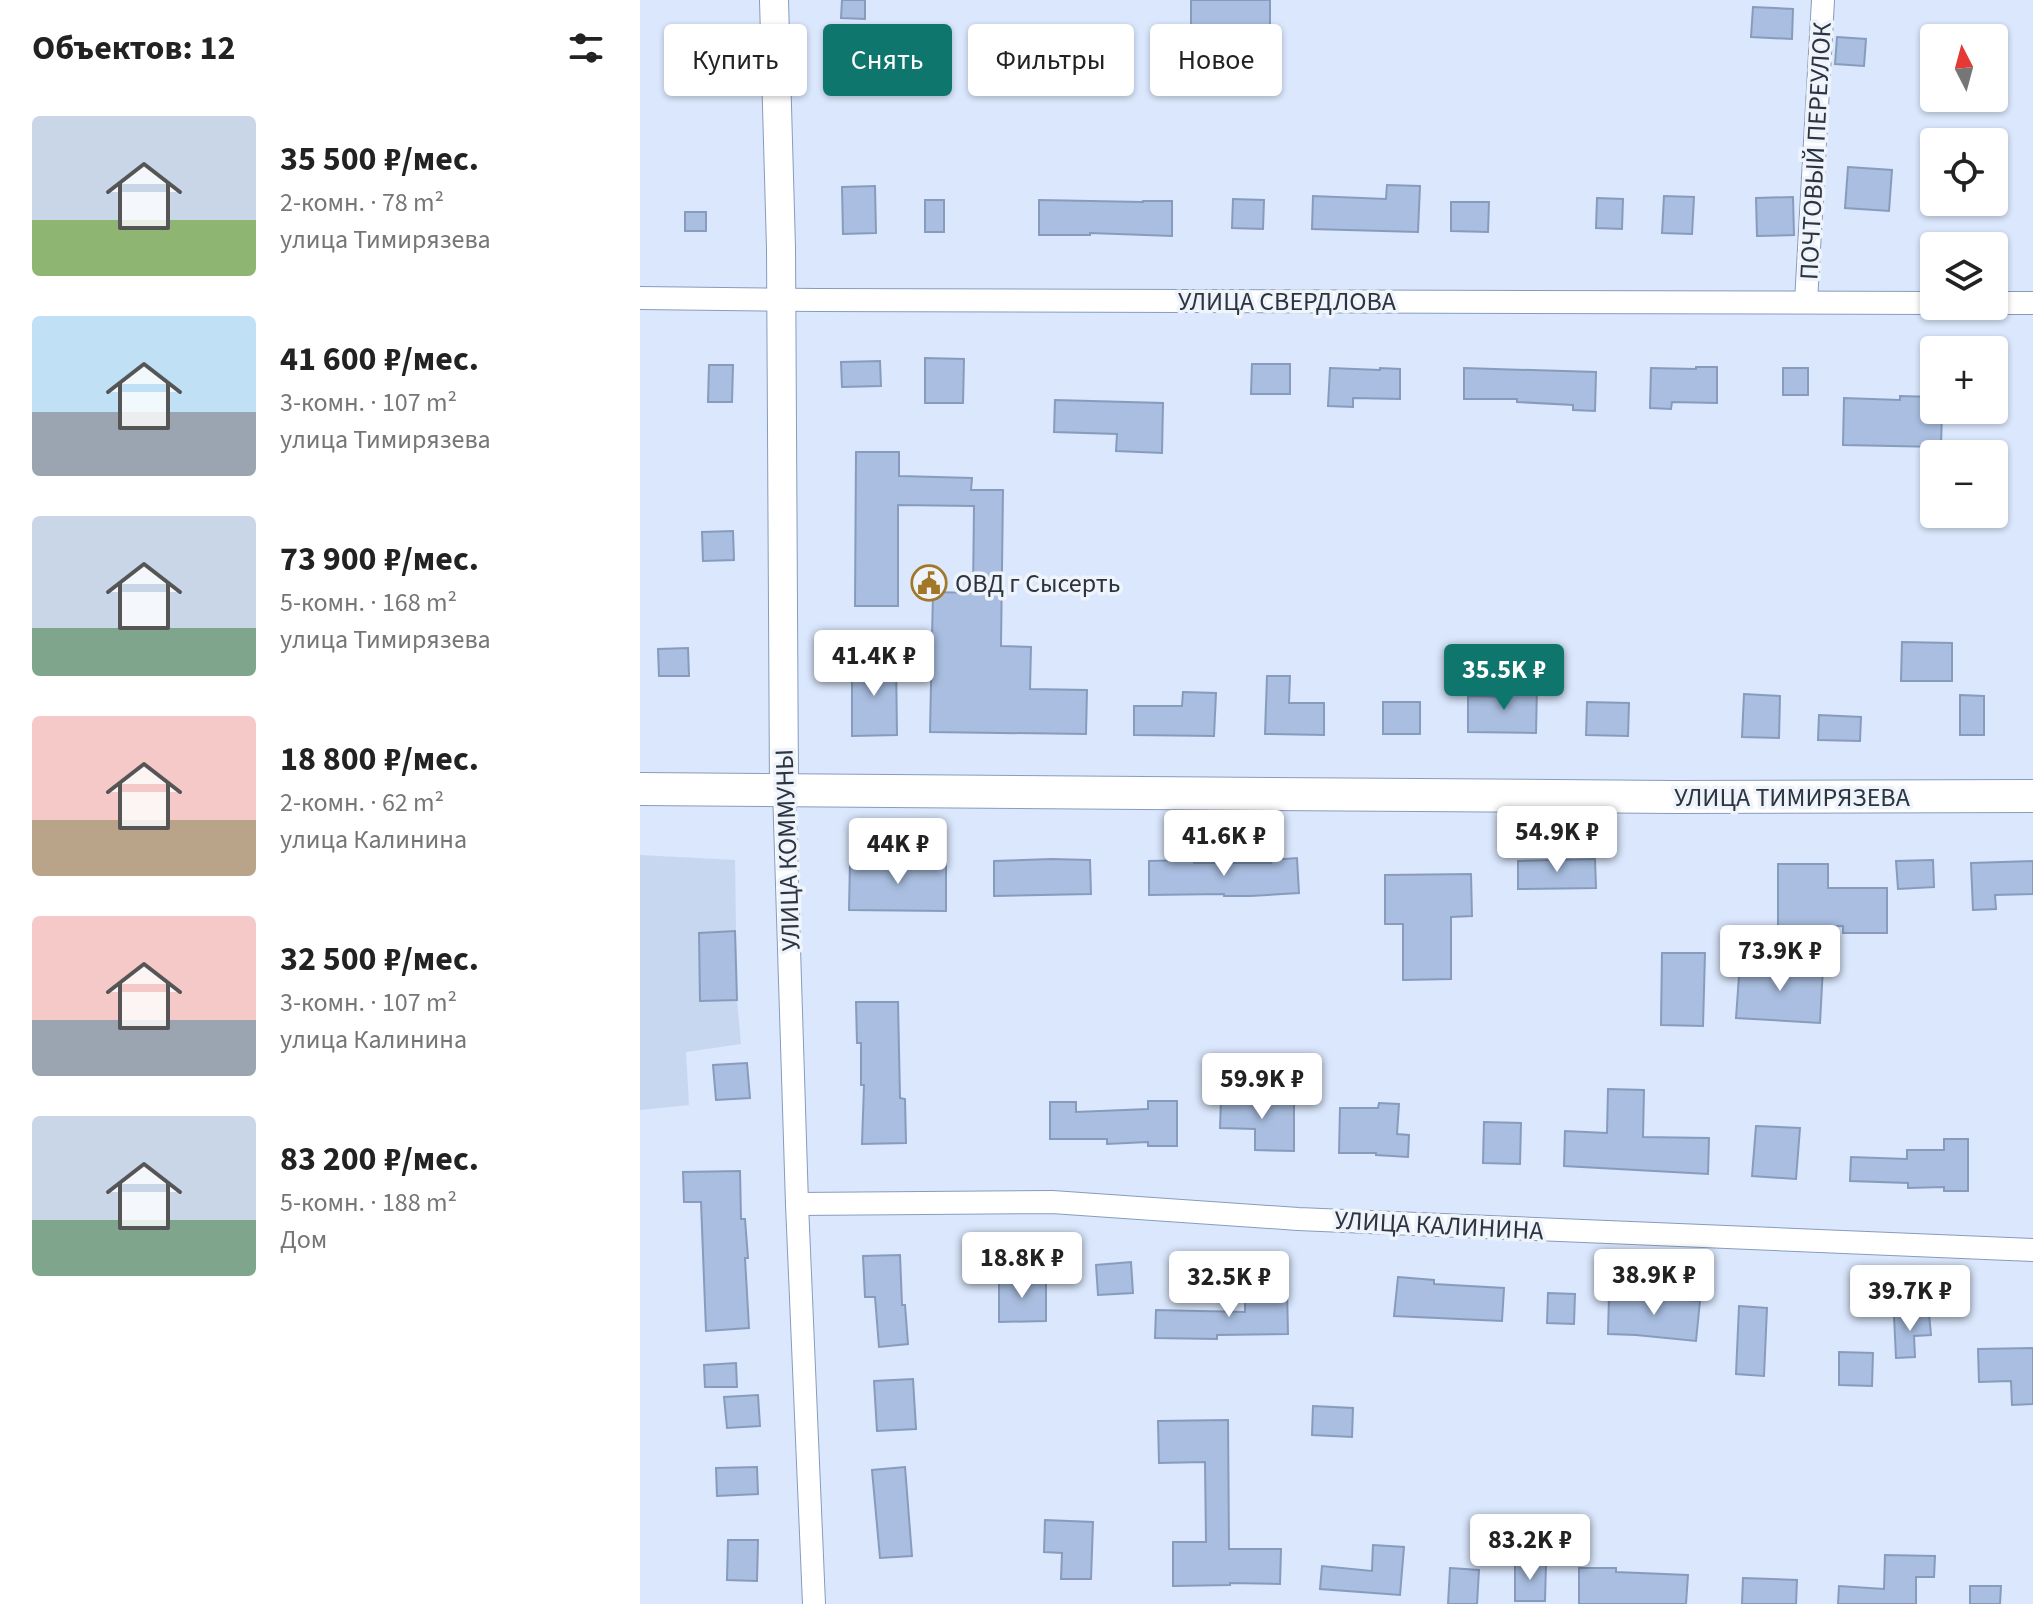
<!DOCTYPE html>
<html lang="ru">
<head>
<meta charset="utf-8">
<style>
	:root { --surface:#fff; --page:#f2f2f2; --text:#222; --muted:#767676; --accent:#0f766e }
	body { margin:0; font-family:"Source Sans 3",sans-serif; background:var(--page); color:var(--text); height:100vh; display:flex; flex-direction:column; font-size:30px; white-space:nowrap }
	* { box-sizing:border-box; margin:0 }
	p { font-size:26px; color:var(--muted) }
	.icon { flex:none; width:44px; height:44px; fill:none; stroke:currentColor; stroke-width:2; stroke-linecap:round; stroke-linejoin:round }
	.map { position:relative; flex:1; overflow:hidden }
	.panel { display:flex; flex-direction:column; background:var(--surface); width:640px }
	.panel>* { flex:none }
	.hud { position:absolute; left:24px; top:24px; width:760px; height:72px; display:flex; gap:16px }
	.needle { width:52px; rotate:354deg }
	.fabs { position:absolute; left:1280px; top:24px; display:grid; gap:16px }
	.fabs a { display:grid; place-items:center; width:88px; height:88px; border-radius:8px; background:var(--surface); box-shadow:0 2px 6px #0004; font-size:40px }
	.price { position:absolute; translate:-50% -68px; padding:0 18px; border-radius:8px; background:#fff; color:#222; font-size:26px; line-height:52px; filter:drop-shadow(0 2px 4px #0008) }
	.price::after { content:''; position:absolute; left:50%; top:48px; width:24px; height:18px; margin-left:-12px; background:inherit; clip-path:polygon(0 0,100% 0,50% 100%) }
	.price.active { background:var(--accent); color:#fff }
	ul { padding:0; list-style:none }
	li { display:flex; align-items:center; gap:24px; height:200px; padding:0 32px }
	li span { display:grid; place-items:center; flex:none; width:224px; height:160px; border-radius:8px; color:#555 }
	li>.icon { margin-inline-start:auto }
	span .icon { width:96px; height:96px; fill:#fffc; stroke-width:1 }
	li b { font-size:34px }
	h2 { display:flex; justify-content:space-between; align-items:center; height:96px; padding:0 32px; font-size:34px }
	.pill { padding:0 28px; border-radius:8px; background:var(--surface); box-shadow:0 2px 6px #0004; font-size:28px; line-height:72px }
	.pill.active { background:var(--accent); color:#fff }
	main { display:flex; flex:1; min-height:0 }
	.map>svg:first-child { display:block }
</style>
</head>
<body>
<main>
<section class="panel">
<h2>Объектов: 12<svg class="icon" aria-label="filters" viewBox="0 0 24 24"><path d="M4 7h16M4 17h16"/><circle cx="9" cy="7" r="2"/><circle cx="15" cy="17" r="2"/></svg></h2>
<ul>
<li><span style="background:linear-gradient(#c9d6e8 65%,#8fb573 0)"><svg class="icon" aria-label="home" viewBox="0 0 24 24"><path d="M3 11l9-7 9 7M6 9v11h12V9"/></svg></span><div><b>35 500 ₽/мес.</b><p>2-комн. · 78 m²</p><p>улица Тимирязева</p></div></li>
<li><span style="background:linear-gradient(#bfe0f5 60%,#9aa5b1 0)"><svg class="icon" aria-label="home" viewBox="0 0 24 24"><path d="M3 11l9-7 9 7M6 9v11h12V9"/></svg></span><div><b>41 600 ₽/мес.</b><p>3-комн. · 107 m²</p><p>улица Тимирязева</p></div></li>
<li><span style="background:linear-gradient(#c9d6e8 70%,#7fa58c 0)"><svg class="icon" aria-label="home" viewBox="0 0 24 24"><path d="M3 11l9-7 9 7M6 9v11h12V9"/></svg></span><div><b>73 900 ₽/мес.</b><p>5-комн. · 168 m²</p><p>улица Тимирязева</p></div></li>
<li><span style="background:linear-gradient(#f6c9c9 65%,#b9a48a 0)"><svg class="icon" aria-label="home" viewBox="0 0 24 24"><path d="M3 11l9-7 9 7M6 9v11h12V9"/></svg></span><div><b>18 800 ₽/мес.</b><p>2-комн. · 62 m²</p><p>улица Калинина</p></div></li>
<li><span style="background:linear-gradient(#f6c9c9 65%,#9aa5b1 0)"><svg class="icon" aria-label="home" viewBox="0 0 24 24"><path d="M3 11l9-7 9 7M6 9v11h12V9"/></svg></span><div><b>32 500 ₽/мес.</b><p>3-комн. · 107 m²</p><p>улица Калинина</p></div></li>
<li><span style="background:linear-gradient(#c9d6e8 65%,#7fa58c 0)"><svg class="icon" aria-label="home" viewBox="0 0 24 24"><path d="M3 11l9-7 9 7M6 9v11h12V9"/></svg></span><div><b>83 200 ₽/мес.</b><p>5-комн. · 188 m²</p><p>Дом</p></div></li>
</ul>
</section>
<div class="map">
<svg width="1393" height="1604" viewBox="0 0 1393 1604">
	<rect width="100%" height="100%" fill="#dae7fc"/>
	<!-- built -->
	<path fill="#c8d7f0" d="M 0,855 L 95,860 L 97,1000 L 101,1044 L 46,1052 L 49,1105 L 0,1110 Z"/>
	<!-- building -->
	<g fill="#a9bee0" stroke="#879cbd" stroke-width="2">
		<path d="M 202,0 L 225,0 L 225,19 L 201,18 Z"/>
		<path d="M 551,0 L 630,0 L 630,44 L 551,45 Z"/>
		<path d="M 1113,7 L 1153,9 L 1152,39 L 1111,37 Z"/>
		<path d="M 1197,37 L 1226,39 L 1224,66 L 1195,64 Z"/>
		<path d="M 54,46 L 86,47 L 86,72 L 54,71 Z"/>
		<path d="M 1208,167 L 1252,170 L 1249,211 L 1205,208 Z"/>
		<path d="M 747,185 L 780,186 L 778,232 L 672,229 L 673,196 L 746,199 Z"/>
		<path d="M 235,186 L 236,233 L 203,234 L 202,187 Z"/>
		<path d="M 1024,196 L 1054,197 L 1052,234 L 1022,233 Z"/>
		<path d="M 1153,197 L 1154,235 L 1117,236 L 1116,198 Z"/>
		<path d="M 957,198 L 983,199 L 982,229 L 956,228 Z"/>
		<path d="M 593,199 L 624,200 L 623,229 L 592,228 Z"/>
		<rect x="285" y="200" width="19" height="32"/>
		<path d="M 399,200 L 503,202 L 503,201 L 532,201 L 532,236 L 450,233 L 450,235 L 399,235 Z"/>
		<path d="M 811,202 L 849,202 L 848,232 L 811,231 Z"/>
		<rect x="45" y="212" width="21" height="19"/>
		<path d="M 285,358 L 324,359 L 323,403 L 285,403 Z"/>
		<path d="M 240,361 L 241,386 L 202,387 L 201,362 Z"/>
		<path d="M 612,364 L 650,364 L 650,394 L 611,394 Z"/>
		<path d="M 69,365 L 93,365 L 92,402 L 68,402 Z"/>
		<path d="M 1056,367 L 1077,367 L 1077,403 L 1032,402 L 1031,409 L 1010,408 L 1011,368 L 1056,369 Z"/>
		<path d="M 690,368 L 740,370 L 740,368 L 760,369 L 760,399 L 713,398 L 713,407 L 688,406 Z"/>
		<path d="M 824,368 L 956,372 L 955,411 L 933,410 L 933,405 L 877,402 L 877,399 L 824,399 Z"/>
		<rect x="1143" y="368" width="25" height="27"/>
		<path d="M 1260,396 L 1294,397 L 1294,410 L 1302,410 L 1301,447 L 1203,445 L 1204,398 L 1260,400 Z"/>
		<path d="M 415,400 L 523,403 L 522,453 L 476,451 L 477,434 L 414,432 Z"/>
		<path d="M 216,452 L 259,452 L 259,476 L 332,478 L 331,490 L 363,490 L 361,646 L 391,647 L 390,689 L 447,690 L 446,734 L 290,732 L 293,592 L 333,593 L 334,506 L 258,505 L 258,606 L 215,606 Z"/>
		<path d="M 93,531 L 94,560 L 63,561 L 62,532 Z"/>
		<path d="M 1262,642 L 1312,643 L 1312,681 L 1261,681 Z"/>
		<path d="M 48,648 L 49,676 L 19,676 L 18,649 Z"/>
		<path d="M 256,659 L 257,735 L 212,736 L 212,660 Z"/>
		<path d="M 627,676 L 650,676 L 649,703 L 684,703 L 684,735 L 625,734 Z"/>
		<path d="M 870,687 L 897,687 L 896,733 L 828,732 L 828,696 L 870,697 Z"/>
		<path d="M 543,692 L 576,693 L 574,736 L 494,735 L 494,706 L 542,706 Z"/>
		<path d="M 1104,694 L 1140,696 L 1139,738 L 1102,737 Z"/>
		<path d="M 1320,695 L 1344,696 L 1344,735 L 1320,735 Z"/>
		<rect x="743" y="702" width="37" height="32"/>
		<path d="M 947,702 L 989,703 L 988,736 L 946,735 Z"/>
		<path d="M 1179,715 L 1221,717 L 1220,741 L 1178,740 Z"/>
		<path d="M 657,858 L 659,893 L 610,896 L 584,896 L 584,894 L 509,895 L 509,861 L 554,860 L 554,863 L 631,863 L 630,860 Z"/>
		<path d="M 411,859 L 450,860 L 451,894 L 354,896 L 354,861 Z"/>
		<path d="M 955,859 L 956,888 L 878,889 L 878,861 Z"/>
		<path d="M 1293,860 L 1294,887 L 1258,889 L 1256,861 Z"/>
		<path d="M 210,861 L 306,862 L 306,911 L 209,910 Z"/>
		<path d="M 1393,861 L 1393,894 L 1355,895 L 1356,909 L 1333,910 L 1331,863 Z"/>
		<path d="M 1138,864 L 1188,864 L 1188,888 L 1247,888 L 1247,933 L 1203,933 L 1203,926 L 1138,927 Z"/>
		<path d="M 831,874 L 832,916 L 811,917 L 811,979 L 763,980 L 763,924 L 745,924 L 745,875 Z"/>
		<path d="M 95,931 L 97,1000 L 60,1001 L 59,933 Z"/>
		<path d="M 1022,953 L 1065,953 L 1063,1026 L 1021,1025 Z"/>
		<path d="M 1100,962 L 1183,967 L 1180,1023 L 1096,1018 Z"/>
		<path d="M 216,1002 L 258,1002 L 260,1098 L 265,1099 L 266,1143 L 222,1144 L 224,1085 L 221,1085 L 221,1043 L 217,1043 Z"/>
		<path d="M 107,1063 L 110,1098 L 76,1100 L 73,1065 Z"/>
		<path d="M 968,1089 L 1004,1090 L 1003,1137 L 1069,1138 L 1068,1174 L 924,1166 L 925,1131 L 967,1133 Z"/>
		<path d="M 581,1099 L 654,1100 L 654,1151 L 615,1150 L 615,1129 L 580,1128 Z"/>
		<path d="M 508,1101 L 537,1101 L 537,1146 L 508,1146 L 508,1142 L 467,1144 L 467,1139 L 410,1139 L 410,1102 L 436,1102 L 436,1112 L 508,1109 Z"/>
		<path d="M 739,1103 L 759,1104 L 757,1134 L 769,1135 L 768,1157 L 736,1155 L 736,1153 L 699,1153 L 700,1108 L 738,1108 Z"/>
		<path d="M 844,1122 L 881,1123 L 880,1164 L 843,1163 Z"/>
		<path d="M 1116,1126 L 1160,1128 L 1156,1179 L 1112,1176 Z"/>
		<path d="M 1304,1139 L 1328,1139 L 1328,1191 L 1304,1191 L 1304,1187 L 1268,1188 L 1268,1183 L 1210,1181 L 1211,1157 L 1267,1159 L 1267,1150 L 1304,1150 Z"/>
		<path d="M 100,1171 L 101,1219 L 105,1219 L 108,1258 L 105,1258 L 109,1328 L 66,1331 L 61,1202 L 44,1202 L 43,1172 Z"/>
		<path d="M 260,1255 L 262,1305 L 265,1305 L 268,1344 L 239,1347 L 235,1297 L 225,1297 L 223,1256 Z"/>
		<path d="M 491,1262 L 493,1293 L 458,1295 L 456,1265 Z"/>
		<path d="M 758,1277 L 794,1280 L 794,1284 L 864,1288 L 862,1321 L 754,1316 Z"/>
		<path d="M 359,1278 L 406,1279 L 406,1321 L 359,1322 Z"/>
		<path d="M 647,1289 L 648,1334 L 577,1335 L 577,1339 L 515,1338 L 516,1310 L 605,1312 L 605,1290 Z"/>
		<path d="M 908,1293 L 935,1294 L 934,1324 L 907,1323 Z"/>
		<path d="M 969,1295 L 1060,1301 L 1056,1341 L 996,1335 L 968,1334 Z"/>
		<path d="M 1099,1306 L 1127,1308 L 1124,1376 L 1096,1374 Z"/>
		<path d="M 1289,1314 L 1291,1335 L 1274,1336 L 1275,1357 L 1256,1358 L 1254,1316 Z"/>
		<path d="M 1393,1348 L 1393,1404 L 1372,1405 L 1371,1381 L 1339,1382 L 1338,1349 Z"/>
		<path d="M 1199,1352 L 1233,1353 L 1232,1386 L 1199,1385 Z"/>
		<path d="M 96,1363 L 97,1387 L 65,1387 L 64,1365 Z"/>
		<path d="M 273,1379 L 276,1429 L 237,1431 L 234,1381 Z"/>
		<path d="M 118,1395 L 120,1426 L 87,1428 L 84,1397 Z"/>
		<path d="M 673,1406 L 713,1408 L 712,1437 L 672,1435 Z"/>
		<path d="M 588,1420 L 589,1549 L 641,1549 L 640,1584 L 590,1583 L 590,1585 L 533,1586 L 533,1542 L 566,1542 L 565,1462 L 519,1463 L 518,1421 Z"/>
		<path d="M 117,1467 L 118,1494 L 77,1496 L 76,1468 Z"/>
		<path d="M 265,1467 L 272,1556 L 240,1558 L 232,1470 Z"/>
		<path d="M 405,1520 L 453,1522 L 451,1579 L 421,1579 L 422,1553 L 404,1552 Z"/>
		<path d="M 88,1540 L 118,1540 L 117,1581 L 87,1580 Z"/>
		<path d="M 733,1545 L 764,1547 L 760,1595 L 680,1589 L 682,1566 L 732,1571 Z"/>
		<path d="M 1245,1555 L 1295,1556 L 1294,1577 L 1276,1577 L 1276,1604 L 1198,1604 L 1199,1586 L 1244,1589 Z"/>
		<path d="M 875,1563 L 906,1564 L 905,1601 L 875,1601 Z"/>
		<path d="M 810,1568 L 839,1570 L 837,1604 L 808,1604 Z"/>
		<path d="M 939,1568 L 976,1568 L 976,1572 L 1048,1575 L 1046,1604 L 939,1604 Z"/>
		<path d="M 1103,1578 L 1157,1580 L 1156,1604 L 1102,1604 Z"/>
		<path d="M 1330,1586 L 1361,1586 L 1360,1604 L 1330,1604 Z"/>
	</g>
	<g fill="none" stroke-linecap="round" stroke-linejoin="round">
		<defs>
			<g id="minor">
				<path d="M 0,298 L 177,300 L 1294,303"/>
				<path d="M 1166,302 L 1183,0"/>
				<path d="M 1354,303 L 1393,303"/>
				<path d="M 144,789 L 157,1204 L 174,1604"/>
				<path d="M 157,1204 L 412,1202 L 658,1219 L 1393,1250"/>
			</g>
			<path id="tertiary" d="M 134,0 L 141,248 L 144,789"/>
			<path id="secondary" d="M 0,789 L 1033,797 L 1393,796"/>
		</defs>
		<!-- minor casing -->
		<use href="#minor" stroke="#879cbd" stroke-width="24"/>
		<!-- tertiary casing -->
		<use href="#tertiary" stroke="#879cbd" stroke-width="30"/>
		<!-- secondary casing -->
		<use href="#secondary" stroke="#879cbd" stroke-width="34"/>
		<!-- minor -->
		<use href="#minor" stroke="#fff" stroke-width="22"/>
		<!-- tertiary -->
		<use href="#tertiary" stroke="#fff" stroke-width="28"/>
		<!-- secondary -->
		<use href="#secondary" stroke="#fff" stroke-width="32"/>
	</g>
	<!-- icons -->
	<defs>
		<symbol id="civic-ring" viewBox="-11 -11 22 22"><circle r="9.5" fill="#eff4fb" stroke="#a27828" stroke-width="1.5"/><path d="M-.6-6.5H3V-4.5H.6V-3L4-1V1h2V6H-6V1h2V-1L-.6-3ZM-1.2 2.5V6h2.4V2.5Z" fill="#a27828"/></symbol>
	</defs>
	<g fill-rule="evenodd">
		<use href="#civic-ring" x="269" y="563" width="40" height="40"/>
	</g>
	<g text-anchor="middle" stroke-width="7" stroke-linejoin="round" paint-order="stroke">
		<!-- street labels -->
		<g font-size="26" fill="#2c3442" stroke="#eff4fb">
			<text transform="translate(1175 151) rotate(-87)" y="9">ПОЧТОВЫЙ ПЕРЕУЛОК</text>
			<text x="647" y="310">УЛИЦА СВЕРДЛОВА</text>
			<text x="1152" y="806">УЛИЦА ТИМИРЯЗЕВА</text>
			<text transform="translate(147 850) rotate(-92)" y="9">УЛИЦА КОММУНЫ</text>
			<text transform="translate(799 1225) rotate(3)" y="9">УЛИЦА КАЛИНИНА</text>
		</g>
		<!-- poi labels -->
		<g font-size="26" fill="#2c3442" stroke="#eff4fb" text-anchor="start">
			<text x="315" y="592">ОВД г Сысерть</text>
		</g>
	</g>
</svg>
<div class="fabs">
<a><svg class="needle" viewBox="-14 -14 28 28"><path d="M0-13l5 13h-10z" fill="#e53935"/><path d="M0 13l5-13h-10z" fill="#767676"/></svg></a>
<a><svg class="icon" aria-label="locate" viewBox="0 0 24 24"><circle cx="12" cy="12" r="6"/><path d="M12 2v4M12 18v4M2 12h4M18 12h4"/></svg></a>
<a><svg class="icon" aria-label="layers" viewBox="0 0 24 24"><path d="M12 4l9 5-9 5-9-5zM3 14l9 5 9-5"/></svg></a>
<a>+</a>
<a>−</a>
</div>
<b class="price" style="left:234px;top:698px">41.4K ₽</b>
<b class="price active" style="left:864px;top:712px">35.5K ₽</b>
<b class="price" style="left:917px;top:874px">54.9K ₽</b>
<b class="price" style="left:584px;top:878px">41.6K ₽</b>
<b class="price" style="left:258px;top:886px">44K ₽</b>
<b class="price" style="left:1140px;top:993px">73.9K ₽</b>
<b class="price" style="left:622px;top:1121px">59.9K ₽</b>
<b class="price" style="left:382px;top:1300px">18.8K ₽</b>
<b class="price" style="left:1014px;top:1317px">38.9K ₽</b>
<b class="price" style="left:589px;top:1319px">32.5K ₽</b>
<b class="price" style="left:1270px;top:1333px">39.7K ₽</b>
<b class="price" style="left:890px;top:1582px">83.2K ₽</b>
<div class="hud">
<a class="pill">Купить</a>
<a class="pill active">Снять</a>
<a class="pill">Фильтры</a>
<a class="pill">Новое</a>
</div>
</div>
</main>
</body>
</html>
